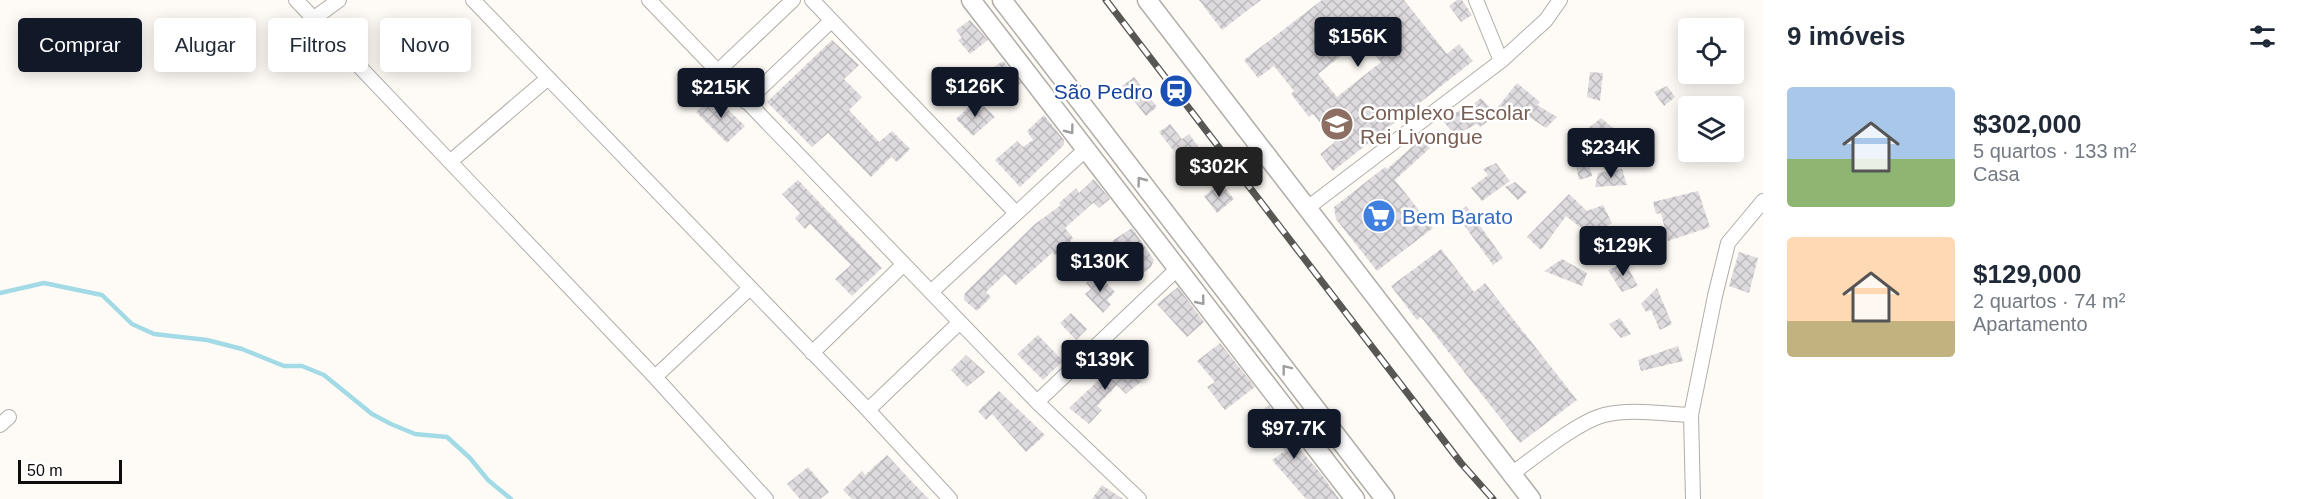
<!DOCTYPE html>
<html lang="pt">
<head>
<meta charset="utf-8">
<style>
	body { margin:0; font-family:Helvetica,sans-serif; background:#f6f6f7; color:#1f2937; height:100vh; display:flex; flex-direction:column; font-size:22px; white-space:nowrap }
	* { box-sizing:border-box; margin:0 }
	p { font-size:20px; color:#747a83 }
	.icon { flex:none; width:33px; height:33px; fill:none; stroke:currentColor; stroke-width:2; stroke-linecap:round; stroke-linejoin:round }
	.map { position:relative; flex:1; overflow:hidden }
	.panel { display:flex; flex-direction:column; background:#fff; width:540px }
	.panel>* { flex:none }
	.top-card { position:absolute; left:18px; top:18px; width:570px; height:54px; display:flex; gap:12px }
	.tools { position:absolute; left:1678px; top:18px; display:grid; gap:12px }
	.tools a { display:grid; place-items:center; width:66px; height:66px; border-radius:6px; background:#fff; box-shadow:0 3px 15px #0003; font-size:30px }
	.scale { position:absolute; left:18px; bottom:15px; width:104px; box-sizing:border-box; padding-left:6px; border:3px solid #0e0d0b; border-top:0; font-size:16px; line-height:21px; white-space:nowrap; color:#0e0d0b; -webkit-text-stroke:4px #fff; paint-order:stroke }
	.price { position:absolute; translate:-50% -51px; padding:0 14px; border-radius:6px; background:#111827; color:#fff; font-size:20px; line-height:39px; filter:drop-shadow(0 2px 3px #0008) }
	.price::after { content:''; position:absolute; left:50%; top:36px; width:18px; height:14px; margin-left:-9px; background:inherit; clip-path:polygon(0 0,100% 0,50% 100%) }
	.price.on { background:#222; color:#fff }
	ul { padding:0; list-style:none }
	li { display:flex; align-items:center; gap:18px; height:150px; padding:0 24px }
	li span { display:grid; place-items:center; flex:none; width:168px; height:120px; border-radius:6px; color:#555 }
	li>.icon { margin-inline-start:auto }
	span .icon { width:72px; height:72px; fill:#fffc; stroke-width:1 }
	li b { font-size:26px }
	h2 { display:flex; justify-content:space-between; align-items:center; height:72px; padding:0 24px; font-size:26px }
	.pill { padding:0 21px; border-radius:6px; background:#fff; box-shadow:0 3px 15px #0003; font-size:21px; line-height:54px }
	.pill.on { background:#111827; color:#fff }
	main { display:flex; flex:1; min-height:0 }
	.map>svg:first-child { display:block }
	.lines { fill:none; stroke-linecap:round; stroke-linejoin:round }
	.stream { stroke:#a2dae6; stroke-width:4.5 }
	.building { fill:url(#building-cross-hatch); fill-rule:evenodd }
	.minor-casing { stroke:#b0ada8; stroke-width:16 }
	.major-casing { stroke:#b0ada8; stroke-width:21 }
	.minor { stroke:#fff; stroke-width:14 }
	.major { stroke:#fff; stroke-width:18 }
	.rail-casing { stroke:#585754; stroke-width:7 }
	.rail { stroke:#fff; stroke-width:4.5; stroke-dasharray:14; stroke-linecap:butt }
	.oneway { stroke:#9f9e9d }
	.labels { text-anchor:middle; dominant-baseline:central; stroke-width:5; stroke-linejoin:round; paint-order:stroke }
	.transit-label { font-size:21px; fill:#164399; stroke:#fff; text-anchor:end }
	.education-label { font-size:21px; fill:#785e54; stroke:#fff; text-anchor:start }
	.shop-label { font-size:21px; fill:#366cbe; stroke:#fff; text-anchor:start }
</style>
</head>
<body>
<main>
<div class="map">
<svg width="1763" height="499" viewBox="0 0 1763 499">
	<defs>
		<pattern id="building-cross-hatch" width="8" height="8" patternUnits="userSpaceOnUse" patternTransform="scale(1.5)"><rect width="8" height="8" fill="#dedade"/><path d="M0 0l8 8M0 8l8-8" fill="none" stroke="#bdbabd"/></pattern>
	</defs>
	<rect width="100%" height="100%" fill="#fefbf6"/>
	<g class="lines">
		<path class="stream" d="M0 293 44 283 102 295 132 324 154 334 207 340 242 349 284 366H302L324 375 372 414 391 424 415 434 447 437 470 458 488 480 511 499"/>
	</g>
	<path class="building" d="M1199 0H1261L1222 30Z
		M1322 0H1404L1447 54 1459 44 1473 61 1333 171 1320 154 1335 142 1313 114 1309 117 1291 94 1294 91 1274 66 1258 78 1244 60ZM1362 39 1381 62 1337 97 1318 74Z
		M1457 0H1462L1472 15 1461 22 1449 6Z
		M970 20 988 40 970 54 958 40 962 38 956 30Z
		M832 40 859 65 844 79 862 97 849 110 879 142 892 131 910 149 897 162 891 157 871 177 828 133 812 147 767 102Z
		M1003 61 1021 83 1001 97 983 74Z
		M1590 72 1603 73 1600 101 1587 97Z
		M1134 77 1157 107 1146 116 1122 86Z
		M1517 83 1540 102 1537 105 1557 117 1546 128 1511 105 1480 127 1477 124 1455 135 1443 121 1460 110 1463 113 1481 98 1494 112Z
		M1667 86 1675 97 1664 106 1654 92Z
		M714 96 745 126 727 143 696 112Z
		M977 99 995 117 973 136 956 119Z
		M1044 115 1064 140V145L1020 187 995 160 1017 141 1023 147 1033 140 1027 131Z
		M1601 118 1613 128 1582 153 1571 142Z
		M1170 124 1182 139 1189 134 1198 146 1191 151 1202 165 1191 173 1159 132Z
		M1421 139 1430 148 1395 180 1433 228 1377 271 1336 219 1334 207 1385 167 1387 169Z
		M1496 163 1510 181 1482 201 1471 188 1488 175 1483 169Z
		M1589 163 1592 176 1579 180 1576 166Z
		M1622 169 1627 185 1595 187 1598 173Z
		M1094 179 1110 199 1099 208 1093 203 1065 228 1073 238 1067 246 1055 255 1053 252 1016 285 1005 274 986 292 991 297 977 311 964 300 965 293 1035 224 1061 205 1059 203 1076 188 1079 193Z
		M798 180 882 268 852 296 835 279 851 265 810 224 805 229 795 218 800 213 782 194Z
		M1515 182 1527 192 1518 200 1505 187Z
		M1221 183 1234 199 1217 213 1204 196Z
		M1698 191 1710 227 1668 241 1661 213 1656 214 1653 202Z
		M1569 194 1587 211 1603 205 1612 223 1591 236 1566 216 1541 250 1527 237Z
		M1466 206 1503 258 1493 265 1456 214Z
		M1132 228 1154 260 1151 267 1139 276 1131 266 1133 264 1112 241Z
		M1441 249 1474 292 1485 283 1577 400 1520 443 1421 317 1417 320 1391 286Z
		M1739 252 1758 258 1749 293 1729 286Z
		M1562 259 1587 273 1582 286 1544 271Z
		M1625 262 1638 286 1622 292 1608 270Z
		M1097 273 1115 292 1107 300 1111 304 1103 313 1085 294 1091 289 1086 283Z
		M1178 287 1204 322 1187 337 1157 304Z
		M1657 288 1672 324 1660 330 1651 310 1646 312 1641 304Z
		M1071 313 1087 329 1076 340 1060 323Z
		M1620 318 1631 334 1621 338 1609 324Z
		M1038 335 1063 361 1043 380 1017 354Z
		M1220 343 1255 387 1225 410 1207 387 1215 382 1197 361Z
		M1678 346 1683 361 1641 371 1638 360Z
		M966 355 985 372 967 387 951 370Z
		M1121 359 1142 381 1126 394 1117 385 1097 406 1102 410 1089 424 1069 408Z
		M999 391 1045 435 1026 452 992 414 986 420 978 411Z
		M1269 405 1286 436 1288 435 1322 475 1339 499H1306L1272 460 1285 451 1269 431 1263 435 1251 418Z
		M887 455 913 483 929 499H852L843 490 862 471 865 475Z
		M808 467 829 492 820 499H800L787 484Z
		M1102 485 1123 499H1092Z"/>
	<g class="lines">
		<g class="minor-casing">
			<path id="minor" d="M296 0 655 377 766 499
				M473 0 868 410 950 499
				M649 0 1037 402 1139 499
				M812 0 1015 212
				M1476 0 1501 61
				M313 19 339 0
				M717 72 793 0
				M746 102 831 21
				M451 161 547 79
				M1306 209 1501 61 1546 20 1560 0
				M931 292 1085 150
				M812 353 904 264
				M655 377 749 289
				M1037 402 1176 270
				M868 410 960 322
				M0 425 9 417
				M1510 475C1534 458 1577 422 1604 415 1631 408 1663 414 1691 415
				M1693 499 1691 415 1715 296 1728 243 1763 201"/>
		</g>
		<g class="major-casing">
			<path id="major" d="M971 0 1355 499
				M1002 0 1385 499
				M1147 0 1531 499"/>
		</g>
		<use href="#minor" class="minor"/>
		<use href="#major" class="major"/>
		<g class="rail-casing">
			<path id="rail" d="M1106 0 1461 463 1493 499"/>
		</g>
		<use href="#rail" class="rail"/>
	</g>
	<defs><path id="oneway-chevron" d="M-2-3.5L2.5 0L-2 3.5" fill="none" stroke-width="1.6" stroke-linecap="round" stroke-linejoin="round" transform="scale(1.5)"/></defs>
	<g class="oneway">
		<use href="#oneway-chevron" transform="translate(1070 130) rotate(53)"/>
		<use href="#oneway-chevron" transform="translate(1141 181) rotate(-127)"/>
		<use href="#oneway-chevron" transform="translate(1201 301) rotate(51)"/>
		<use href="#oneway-chevron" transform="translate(1286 369) rotate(-128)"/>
	</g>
	<defs>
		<g id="station-disc" transform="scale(1.725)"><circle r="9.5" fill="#1a4fb4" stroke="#fff"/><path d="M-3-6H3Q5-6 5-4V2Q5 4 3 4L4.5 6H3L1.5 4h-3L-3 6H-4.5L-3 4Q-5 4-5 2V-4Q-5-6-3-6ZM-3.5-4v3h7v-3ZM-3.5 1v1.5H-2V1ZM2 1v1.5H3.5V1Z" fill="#fff"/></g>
		<g id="school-disc" transform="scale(1.725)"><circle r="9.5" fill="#8d6e63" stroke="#fff"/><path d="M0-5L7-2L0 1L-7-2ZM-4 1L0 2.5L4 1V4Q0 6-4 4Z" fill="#fff"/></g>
		<g id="supermarket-disc" transform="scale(1.725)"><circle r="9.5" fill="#3f7fe0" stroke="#fff"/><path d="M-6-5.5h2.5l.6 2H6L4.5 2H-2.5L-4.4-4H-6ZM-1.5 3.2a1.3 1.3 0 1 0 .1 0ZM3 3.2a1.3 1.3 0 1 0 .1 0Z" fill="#fff"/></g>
	</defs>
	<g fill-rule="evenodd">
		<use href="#station-disc" x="1176" y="91"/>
		<use href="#school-disc" x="1337" y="124"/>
		<use href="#supermarket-disc" x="1379" y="216"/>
	</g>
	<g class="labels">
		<g class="transit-label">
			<text x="1153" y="91">São Pedro</text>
		</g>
		<g class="education-label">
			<text x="1360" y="112">Complexo Escolar<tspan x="1360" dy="24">Rei Livongue</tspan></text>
		</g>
		<g class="shop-label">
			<text x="1402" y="216">Bem Barato</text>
		</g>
	</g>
</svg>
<div class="tools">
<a><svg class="icon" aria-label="locate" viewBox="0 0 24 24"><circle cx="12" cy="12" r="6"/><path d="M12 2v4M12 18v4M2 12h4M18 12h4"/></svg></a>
<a><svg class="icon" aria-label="layers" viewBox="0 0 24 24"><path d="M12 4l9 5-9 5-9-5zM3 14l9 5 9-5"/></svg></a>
</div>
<div class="scale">50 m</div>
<b class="price" style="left:1358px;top:68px">$156K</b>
<b class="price" style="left:975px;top:118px">$126K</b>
<b class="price" style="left:721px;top:119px">$215K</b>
<b class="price" style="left:1611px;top:179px">$234K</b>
<b class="price on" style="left:1219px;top:198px">$302K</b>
<b class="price" style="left:1623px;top:277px">$129K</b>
<b class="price" style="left:1100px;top:293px">$130K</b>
<b class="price" style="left:1105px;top:391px">$139K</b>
<b class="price" style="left:1294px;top:460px">$97.7K</b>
<div class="top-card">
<a class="pill on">Comprar</a>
<a class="pill">Alugar</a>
<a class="pill">Filtros</a>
<a class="pill">Novo</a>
</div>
</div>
<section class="panel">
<h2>9 imóveis<svg class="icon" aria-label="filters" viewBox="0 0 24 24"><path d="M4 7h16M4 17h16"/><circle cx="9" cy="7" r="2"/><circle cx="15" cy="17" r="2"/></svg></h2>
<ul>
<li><span style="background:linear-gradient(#a9c7e8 60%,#8fb573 0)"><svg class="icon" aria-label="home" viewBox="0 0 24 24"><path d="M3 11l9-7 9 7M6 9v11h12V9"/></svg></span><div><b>$302,000</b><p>5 quartos · 133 m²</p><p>Casa</p></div></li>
<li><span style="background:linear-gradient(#ffd9b3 70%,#c2b280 0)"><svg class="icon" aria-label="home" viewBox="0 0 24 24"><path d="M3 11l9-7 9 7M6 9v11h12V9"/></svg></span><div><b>$129,000</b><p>2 quartos · 74 m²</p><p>Apartamento</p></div></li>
</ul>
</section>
</main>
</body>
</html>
